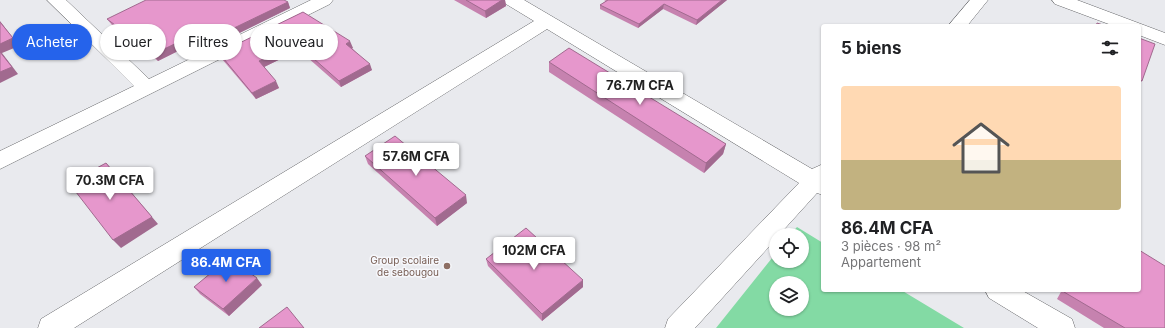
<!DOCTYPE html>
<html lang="fr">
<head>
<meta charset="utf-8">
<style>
	body { margin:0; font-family:Inter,sans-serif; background:#f6f6f6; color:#202124; height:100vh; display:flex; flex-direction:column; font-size:15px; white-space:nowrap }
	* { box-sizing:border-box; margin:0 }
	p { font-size:13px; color:#757577 }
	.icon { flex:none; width:22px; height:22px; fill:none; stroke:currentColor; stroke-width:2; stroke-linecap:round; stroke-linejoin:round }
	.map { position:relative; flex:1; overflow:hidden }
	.details { position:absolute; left:821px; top:24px; width:320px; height:268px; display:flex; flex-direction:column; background:#fff; border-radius:4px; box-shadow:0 1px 3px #0004 }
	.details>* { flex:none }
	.top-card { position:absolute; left:12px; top:24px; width:380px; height:36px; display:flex; gap:8px }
	.fabs { position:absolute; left:769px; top:228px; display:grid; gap:8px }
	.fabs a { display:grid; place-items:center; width:40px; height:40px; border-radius:50%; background:#fff; box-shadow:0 1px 3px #0004; font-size:20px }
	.price { position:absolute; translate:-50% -34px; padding:0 9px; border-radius:4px; background:#fff; color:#222; font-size:13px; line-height:26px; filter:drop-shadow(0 1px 2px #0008) }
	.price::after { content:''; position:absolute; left:50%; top:24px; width:12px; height:9px; margin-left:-6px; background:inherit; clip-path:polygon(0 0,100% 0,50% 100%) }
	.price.current { background:#2563eb; color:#fff }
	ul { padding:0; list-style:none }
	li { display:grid; align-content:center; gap:8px; height:212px; padding:0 20px }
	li+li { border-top:1px solid #e0e0e0 }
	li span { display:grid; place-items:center; height:124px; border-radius:4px; color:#555 }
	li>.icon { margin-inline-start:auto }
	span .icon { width:72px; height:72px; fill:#fffc; stroke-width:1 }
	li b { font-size:17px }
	h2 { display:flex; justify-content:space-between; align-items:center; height:48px; padding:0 20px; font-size:17px }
	.tag { padding:0 14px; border-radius:18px; background:#fff; box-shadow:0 1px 3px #0004; font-size:14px; line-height:36px }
	.tag.current { background:#2563eb; color:#fff }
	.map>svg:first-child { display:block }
	.green { fill:#83daa4; fill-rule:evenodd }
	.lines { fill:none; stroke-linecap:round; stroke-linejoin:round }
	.minor-casing { stroke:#66676a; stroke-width:1 }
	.minor { fill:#fff; fill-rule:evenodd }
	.wall { fill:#c682af }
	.shaded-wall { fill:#a16a8f }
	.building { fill:#e697cc; stroke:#a16a8f }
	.education-dot { fill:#8d6e63; stroke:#f6f7fb; stroke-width:1.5 }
	.labels { text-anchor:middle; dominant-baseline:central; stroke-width:3; stroke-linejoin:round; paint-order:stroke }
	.education-label { font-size:10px; fill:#785e54; stroke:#f6f7fb; text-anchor:end }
</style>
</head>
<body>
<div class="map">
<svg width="1165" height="328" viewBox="0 0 1165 328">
	<rect width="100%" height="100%" fill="#e9eaee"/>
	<path class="green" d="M797 227 823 243V290H901L964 328H716L776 253V261H802V235H790ZM776 283H802V309H776Z"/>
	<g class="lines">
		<g class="minor-casing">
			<path id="minor" d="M47 0H66L149 79 311 0H333L330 4 0 169V151L134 86Z
				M503 0H524L812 169 823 164V195L817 193 779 235H776V239L695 328H665L668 319 799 183 547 29 74 328H38L41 319 534 21 506 4Z
				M970 0H988L967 26H948Z
				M1052 0H1077L1165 33V45L1139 35V26H1114L1055 4Z
				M985 290H1021L1072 319 1075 328H1038L989 298Z"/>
		</g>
		<use href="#minor" class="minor"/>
	</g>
	<path class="wall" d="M454 0H505L506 6 486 18Z
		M604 0H727L696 25 663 9 638 28 600 9V5L606 1Z
		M288 2 290 8 211 47 202 39 158 61 112 25 107 19Z
		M303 12 353 48H352L372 70 341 87 299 50 264 67 279 88 256 99 222 59 219 53Z
		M1139 38 1142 81 1139 84Z
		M549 62 726 144 723 154 704 173 549 72Z
		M365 156 467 203 437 226 368 164Z
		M486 259 583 287 542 321 488 266Z
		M262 285 229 316 200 294 194 287Z
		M1062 290H1139L1165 328H1104L1057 299Z"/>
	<path class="shaded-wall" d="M502 0H505L506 6 486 18 485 11Z
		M722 0H727L696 25 697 20Z
		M288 2 290 8 211 47 207 41Z
		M664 4 663 9 638 28 639 24Z
		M0 21 19 46 2 53 18 74 0 83Z
		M199 32 202 39 158 61 154 54Z
		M350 41 353 48 348 50 346 44Z
		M296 43 299 50 262 68 259 61Z
		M370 64 372 70 341 87 339 81Z
		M276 81 279 88 256 99 252 93Z
		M726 144 723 154 704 173 706 163Z
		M106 163 158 224 121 248 113 240Z
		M466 195 467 203 437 226 435 218Z
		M257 278 262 285 229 316 223 309Z
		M583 280V287L542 321V314Z"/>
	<path class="building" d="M146 0H284L288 2 207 41 199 32 154 54 107 19Z
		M466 0H502L485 11Z
		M608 0H722L697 20 664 4 639 24 600 5Z
		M303 12 350 41 346 44 370 64 339 81 296 43 259 61 276 81 252 93 219 53Z
		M0 22 13 38 0 44Z
		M1097 23 1106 26H1096Z
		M1139 38 1155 44 1142 81 1139 79Z
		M569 48 726 144 706 163 549 62Z
		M0 52 12 67 0 72Z
		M395 136 466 195 435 218 365 156Z
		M106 163 152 217 113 240 69 183Z
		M526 228 583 280 542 314 486 259Z
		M1139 250 1165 266V328H1125L1064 292 1066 290H1139Z
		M229 258 257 278 223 309 194 287Z
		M287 307 304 328H259Z"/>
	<circle class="education-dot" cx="447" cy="266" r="4"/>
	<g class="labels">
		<g class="education-label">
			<text x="439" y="260">Group scolaire<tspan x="439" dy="12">de sebougou</tspan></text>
		</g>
	</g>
</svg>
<div class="fabs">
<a><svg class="icon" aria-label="locate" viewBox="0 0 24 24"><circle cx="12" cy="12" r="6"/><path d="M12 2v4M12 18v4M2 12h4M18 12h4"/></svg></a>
<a><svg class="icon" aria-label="layers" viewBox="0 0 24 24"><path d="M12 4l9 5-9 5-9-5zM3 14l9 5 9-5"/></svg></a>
</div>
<b class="price" style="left:640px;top:106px">76.7M CFA</b>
<b class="price" style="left:416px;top:177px">57.6M CFA</b>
<b class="price" style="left:110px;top:201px">70.3M CFA</b>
<b class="price" style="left:534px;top:271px">102M CFA</b>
<b class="price current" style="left:226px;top:283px">86.4M CFA</b>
<div class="top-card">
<a class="tag current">Acheter</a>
<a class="tag">Louer</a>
<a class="tag">Filtres</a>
<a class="tag">Nouveau</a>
</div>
<section class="details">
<h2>5 biens<svg class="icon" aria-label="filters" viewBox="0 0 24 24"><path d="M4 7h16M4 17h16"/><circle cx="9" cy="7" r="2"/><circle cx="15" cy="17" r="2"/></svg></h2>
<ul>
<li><span style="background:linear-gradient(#ffd9b3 60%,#c2b280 0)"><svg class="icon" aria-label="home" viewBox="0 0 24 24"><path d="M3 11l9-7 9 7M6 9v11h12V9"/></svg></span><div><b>86.4M CFA</b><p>3 pièces · 98 m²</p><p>Appartement</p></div></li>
</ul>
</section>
</div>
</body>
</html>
